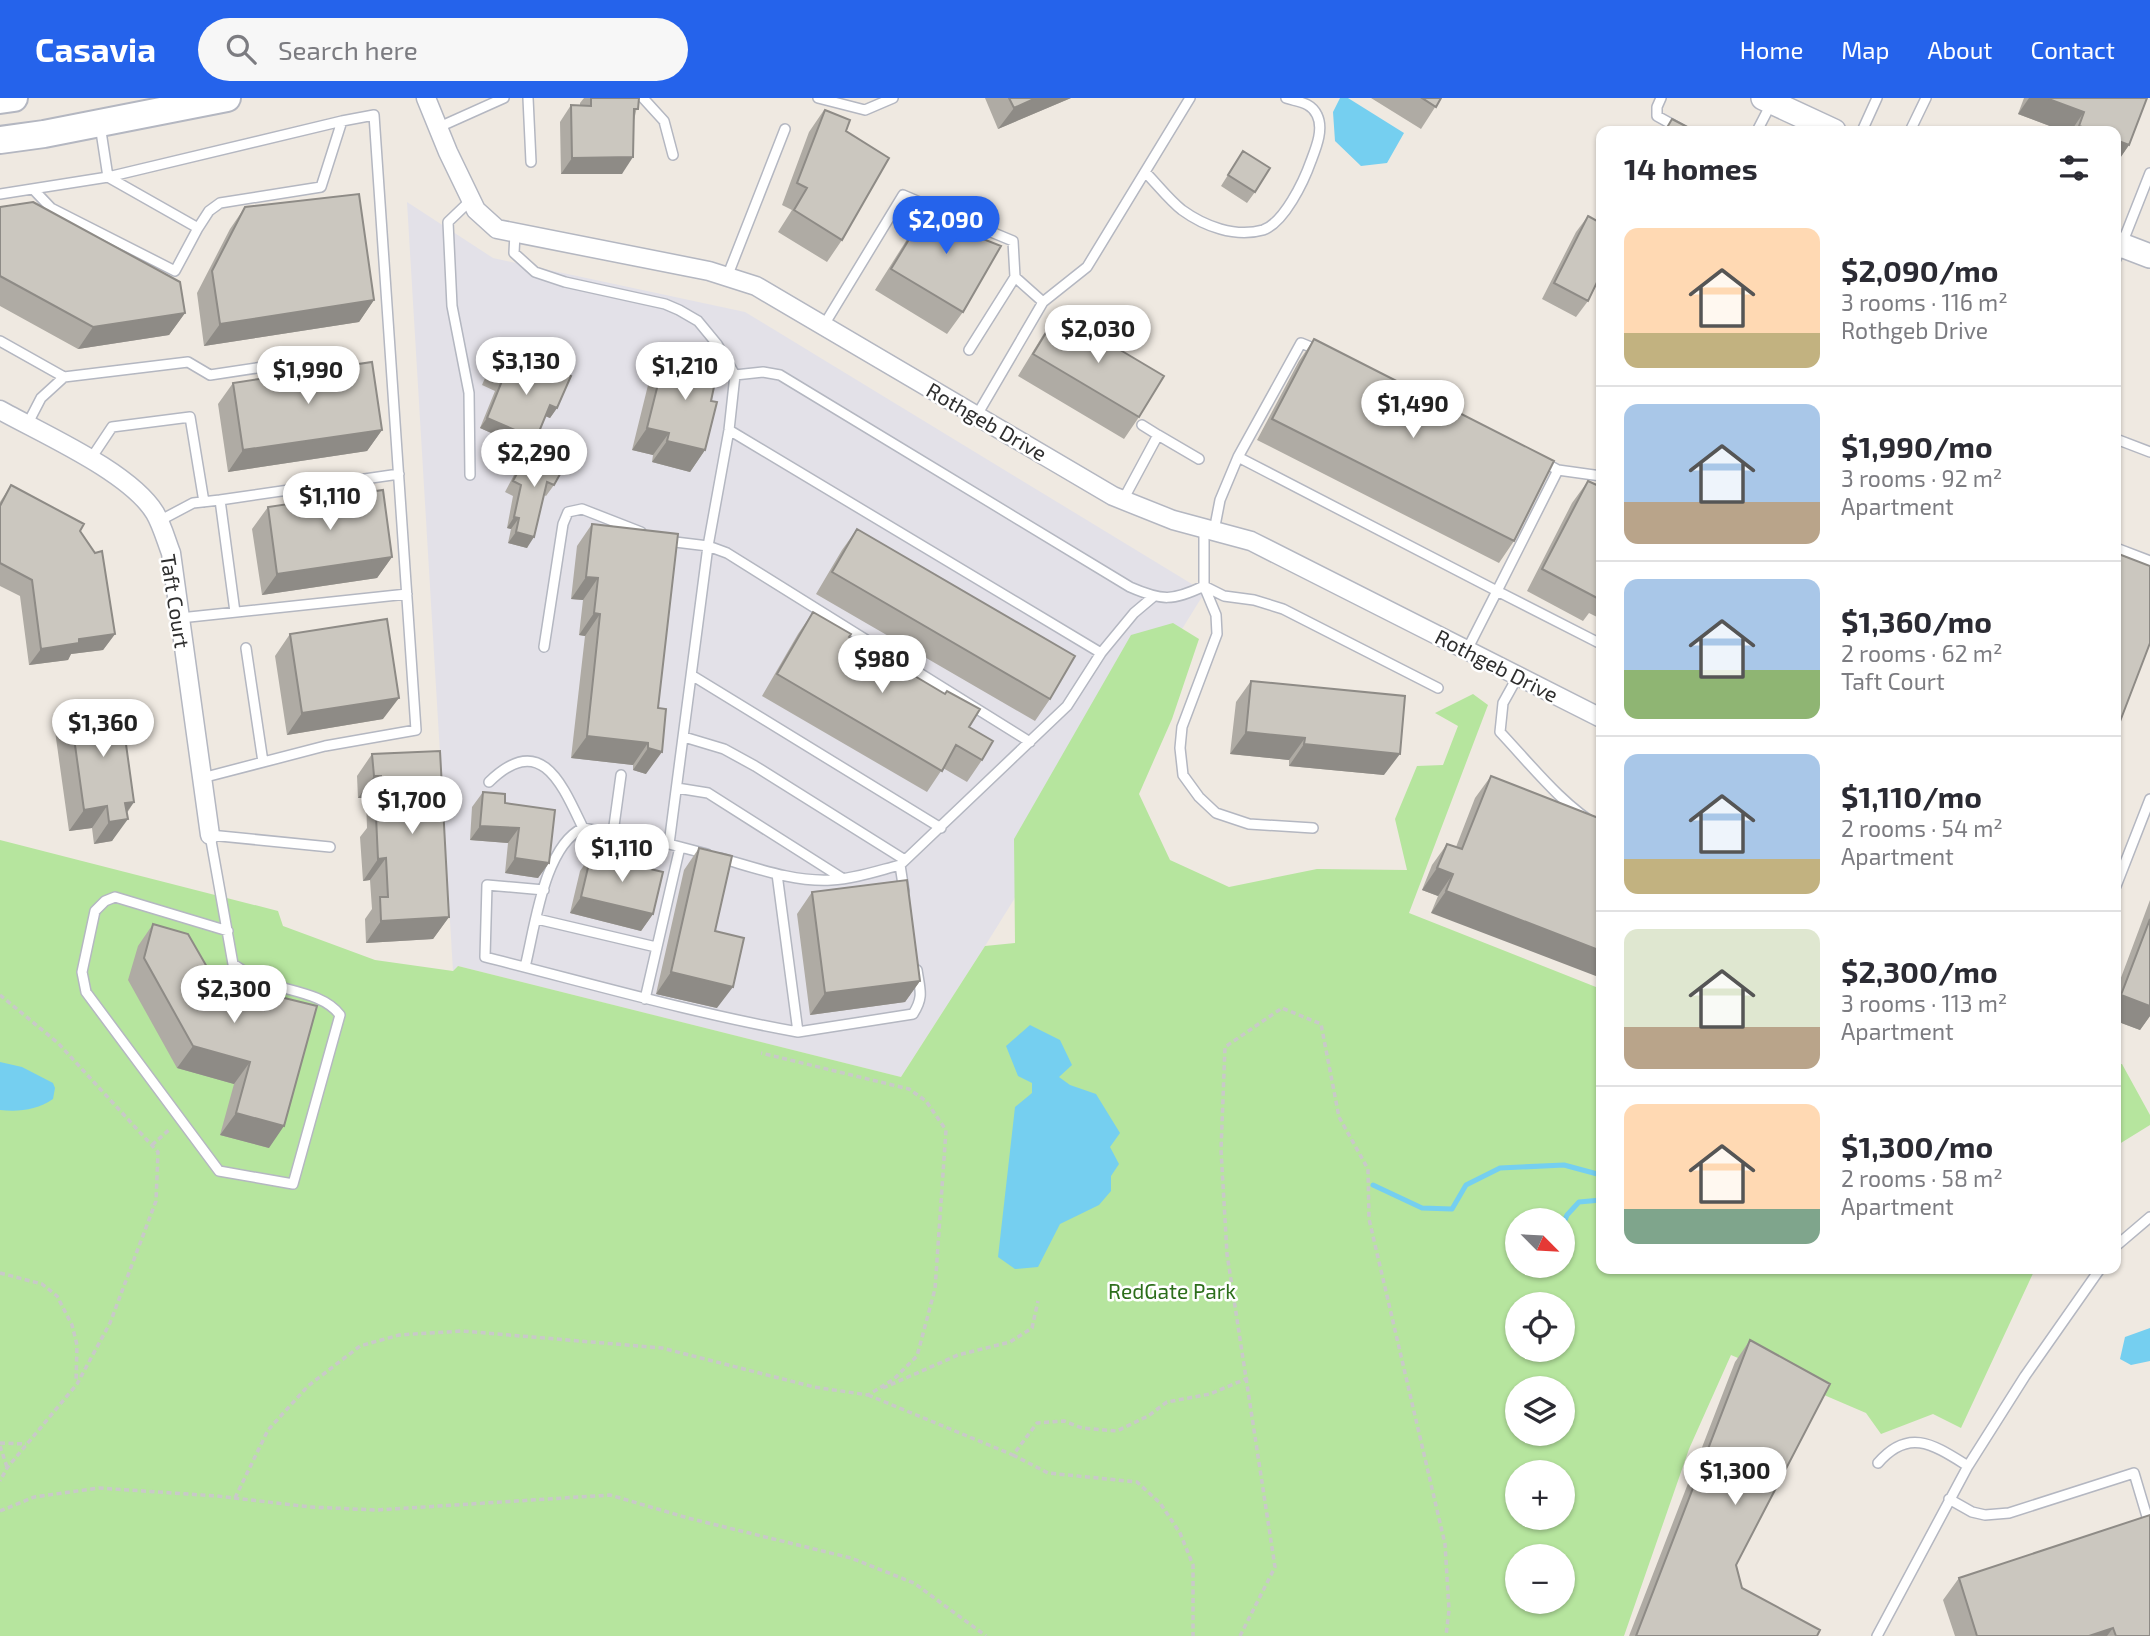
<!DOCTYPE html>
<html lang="en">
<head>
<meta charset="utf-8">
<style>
	body { margin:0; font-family:"Exo 2",sans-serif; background:#f7f7f7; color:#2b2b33; height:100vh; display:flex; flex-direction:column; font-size:26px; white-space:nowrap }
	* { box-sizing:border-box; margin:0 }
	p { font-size:23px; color:#7c7c81 }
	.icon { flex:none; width:38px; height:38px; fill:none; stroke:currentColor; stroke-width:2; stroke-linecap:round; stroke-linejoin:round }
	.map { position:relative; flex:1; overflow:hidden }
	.sheet { position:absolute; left:1596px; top:28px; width:525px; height:1148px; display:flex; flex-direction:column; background:#fff; border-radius:14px; box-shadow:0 2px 5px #0004 }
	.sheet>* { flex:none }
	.needle { width:46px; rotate:114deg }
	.tools { position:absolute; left:1505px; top:1110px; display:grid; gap:14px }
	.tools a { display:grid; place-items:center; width:70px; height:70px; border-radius:50%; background:#fff; box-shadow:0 2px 5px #0004; font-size:35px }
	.price { position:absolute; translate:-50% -60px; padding:0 16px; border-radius:24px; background:#fff; color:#222; font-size:23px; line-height:46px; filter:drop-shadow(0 2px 4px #0008) }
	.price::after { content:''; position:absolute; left:50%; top:42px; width:21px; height:16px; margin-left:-10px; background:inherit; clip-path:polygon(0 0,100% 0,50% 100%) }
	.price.active { background:#2563eb; color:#fff }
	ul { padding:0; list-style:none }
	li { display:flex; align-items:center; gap:21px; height:175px; padding:0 28px }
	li+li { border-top:2px solid #e1e1e2 }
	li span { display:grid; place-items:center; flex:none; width:196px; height:140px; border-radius:14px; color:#555 }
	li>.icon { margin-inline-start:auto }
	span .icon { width:84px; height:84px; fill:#fffc; stroke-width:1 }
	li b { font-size:30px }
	h2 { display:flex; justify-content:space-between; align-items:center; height:84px; padding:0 28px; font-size:30px }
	header { display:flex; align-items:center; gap:42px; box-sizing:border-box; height:98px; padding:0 35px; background:#2563eb; color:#fff }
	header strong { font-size:33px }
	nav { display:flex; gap:38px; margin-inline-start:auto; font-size:24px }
	.search { width:490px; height:63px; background:#f7f7f7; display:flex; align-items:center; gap:18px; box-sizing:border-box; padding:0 24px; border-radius:38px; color:#7c7c81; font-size:26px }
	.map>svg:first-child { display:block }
	.industrial { fill:#e3e1e8 }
	.green { fill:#b6e59e; fill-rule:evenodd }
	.water { fill:#75cff0 }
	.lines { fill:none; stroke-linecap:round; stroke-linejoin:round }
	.stream { stroke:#75cff0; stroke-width:5 }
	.service-casing { stroke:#b4b7c1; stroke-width:12 }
	.minor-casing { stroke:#b4b7c1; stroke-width:21 }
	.tertiary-casing { stroke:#b4b7c1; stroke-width:26 }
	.secondary-casing { stroke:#b4b7c1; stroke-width:30 }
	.path { stroke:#c9c9c9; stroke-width:3.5; stroke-dasharray:5 3.5; stroke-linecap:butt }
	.service { stroke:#fff; stroke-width:9 }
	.minor { stroke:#fff; stroke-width:18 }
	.tertiary { stroke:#fff; stroke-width:23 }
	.secondary { stroke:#fff; stroke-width:26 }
	.wall { fill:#afaba4 }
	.shaded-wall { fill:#8e8b86 }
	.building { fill:#cbc7bf; stroke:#8e8b86; stroke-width:2 }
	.labels { text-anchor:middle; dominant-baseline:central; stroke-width:5; stroke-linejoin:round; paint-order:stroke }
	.street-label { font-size:21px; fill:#2e2e2e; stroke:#fff }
	.park-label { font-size:21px; fill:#2c6e1b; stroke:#fff }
</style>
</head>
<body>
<header>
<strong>Casavia</strong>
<div class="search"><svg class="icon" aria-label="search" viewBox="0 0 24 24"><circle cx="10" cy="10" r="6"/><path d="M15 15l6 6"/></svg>Search here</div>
<nav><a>Home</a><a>Map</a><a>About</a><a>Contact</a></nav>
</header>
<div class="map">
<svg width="2150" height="1538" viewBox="0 0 2150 1538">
	<rect width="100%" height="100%" fill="#efe9e1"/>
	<path class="industrial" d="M407 104 493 160 745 214 1205 494 985 848 901 979 458 868 453 873Z"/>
	<path class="green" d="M1173 525 1199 541 1172 621 1139 696 1170 762 1229 789 1317 771 1407 772 1395 721 1417 668 1443 667 1458 628 1435 615 1473 596 1488 607 1409 815 1601 891V1171H2035L1961 1330 1933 1316 1881 1336 1866 1315 1731 1257 1689 1351 1624 1538H0V742L278 813 283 828 375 862 453 873 458 868 901 979 985 848 1015 845 1014 741 1131 537ZM1517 1122H1563V1167H1517ZM1517 1206H1563V1251H1517ZM1517 1290H1563V1335H1517ZM1517 1374H1563V1419H1517ZM1517 1458H1563V1503H1517Z
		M2116 966H2122L2150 1017V1027L2116 1048Z"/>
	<path class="water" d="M1340 0H1348L1404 35 1387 65 1361 68 1335 43 1333 14Z
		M1030 927 1060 942 1072 967 1059 979 1070 987 1096 996 1120 1035 1110 1049 1119 1066 1111 1078V1093L1099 1107 1060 1126 1038 1169 1015 1171 998 1159 1015 1009 1032 995V985L1018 978 1006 948Z
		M0 964 22 969 53 985 55 990 53 1001C37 1012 19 1014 0 1012Z
		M2150 1230V1263L2131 1267 2120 1261 2125 1239Z"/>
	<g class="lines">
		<path class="stream" d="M1373 1087 1422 1110 1452 1111 1466 1087 1500 1070 1564 1067 1601 1077
			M1563 1127 1567 1117 1579 1104 1601 1102"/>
		<g class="service-casing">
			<path id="service" d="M528 0 531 64
				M643 0 664 23 673 57
				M818 0 865 12 893 0
				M1661 0 1657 9V18L1684 33
				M437 30 504 0
				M1757 33 1772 4
				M1862 33 1877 0
				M1910 33 1926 0
				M1145 74C1157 86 1169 102 1182 112 1204 128 1235 140 1263 132 1284 125 1304 83 1311 63 1316 50 1324 31 1317 17 1311 4 1298 4 1286 0
				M33 91 51 110 175 173 198 130
				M0 96 108 79 100 27
				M955 119 1013 143 1015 179
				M515 135 514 155 535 174 565 184 665 206 679 212 698 223 717 246 735 277 729 332 708 448 669 746 707 756
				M2116 161 2150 75
				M727 179 785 31
				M824 227 903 97 938 112
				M0 243 64 279 188 264 210 277 336 258
				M969 252 1015 179 1043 204
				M735 277 763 274 780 277 1130 489C1162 503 1173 503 1204 488V431
				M977 317 1043 204 1087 169 1190 0
				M27 327 41 300 64 279
				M1142 327 1158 337
				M729 332 1101 555
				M2116 341 2150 354
				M1238 359 1301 245 1318 252
				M90 362 112 329 190 319 204 404
				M1558 372 1601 378
				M470 377 469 295 452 208 448 124 471 102
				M1123 402 1158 337 1199 361
				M159 423 193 405 220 402
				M1214 433 1220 402 1238 359 1497 493 1558 372 1543 364
				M667 443 708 448 727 455 1030 644
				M2116 450 2150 463
				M235 514 220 402 399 376
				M180 520 407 496
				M544 549 563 426 568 414 582 411 641 434
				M246 550 263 664
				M1467 552 1497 493 1601 546
				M693 578 941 730
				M1518 578 1503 605 1500 634C1531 667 1562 707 1601 730
				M684 639 724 651 755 668 905 762
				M202 680 325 648 416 632 374 17 342 23 108 79 198 130 209 113 220 105 321 89 342 23
				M489 684C541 633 562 686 583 730
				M677 690 708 695 842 780
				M1313 730 1249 726 1216 715 1199 699 1183 677 1180 650 1182 629 1217 536 1216 517 1204 488 1224 498 1254 502 1283 511 1438 590
				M613 735 621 677
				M720 760C756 770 794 784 831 782 854 781 877 773 900 767L1067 608 1101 555 1134 515 1153 499
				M900 767 904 793
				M777 776 798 934 913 916C924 899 920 892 917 872
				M2116 788 2150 701
				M544 792 487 787 485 859C589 885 692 915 798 934
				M537 821 656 849
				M228 833 115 799 105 803 95 813 82 874 86 894 219 1073 293 1086 340 917C324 895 286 893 261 883 251 878 243 873 233 866L210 737 330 749
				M525 869C535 829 544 748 583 730L669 746
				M645 901 680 749
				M2116 1148 2150 1119
				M1878 1365C1909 1329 1934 1347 1968 1368
				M1949 1401 1972 1414 1985 1417 2009 1415 2134 1375 2148 1422
				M1877 1538 1968 1368 2025 1278 2100 1171"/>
		</g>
		<g class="minor-casing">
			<path id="minor" d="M426 0 448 54 476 112 497 131 709 173 756 188 1113 398 1173 422 1251 443 1601 620
				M0 312C43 336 130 374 155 415 162 427 166 442 171 455L210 737"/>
		</g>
		<g class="tertiary-casing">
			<path id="tertiary" d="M1763 0 1834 33
				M2116 145 2150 158"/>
		</g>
		<g class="secondary-casing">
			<path id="secondary" d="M0 2 14 0
				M0 42 44 36 227 0"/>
		</g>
		<path class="path" d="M0 897 58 945 158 1054 156 1103 110 1225 77 1286 7 1370 0 1383
			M152 1047 171 1030
			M0 1175 42 1186 57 1198 72 1227 77 1247 76 1284
			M883 1290 958 1257 1010 1244 1032 1230 1038 1203
			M868 1297 1013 1357 1037 1325 1064 1323 1082 1330 1117 1333 1148 1318 1167 1304 1210 1296 1248 1280
			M0 1345 26 1346
			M0 1348 7 1369
			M1013 1357 1048 1375 1137 1384 1160 1405 1180 1435 1193 1467V1538
			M235 1400 268 1332 308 1288 360 1248 399 1237 462 1233 662 1250 814 1289 868 1297 894 1281 917 1258 935 1191 946 1032 926 1003 909 991 761 955
			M0 1413 34 1399 99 1390 217 1398 310 1409 377 1412 610 1397 688 1420 851 1460 914 1485 986 1538
			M1240 1538 1275 1469 1227 1156 1221 1052 1225 949 1282 910 1321 926 1339 1019 1368 1071 1369 1121 1445 1446 1449 1512 1446 1538"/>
		<use href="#service" class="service"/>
		<use href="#minor" class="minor"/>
		<use href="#tertiary" class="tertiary"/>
		<use href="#secondary" class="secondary"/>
	</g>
	<path class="wall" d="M584 0H639L622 76H561L560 24 571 7H580V5Z
		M985 0H1071L998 31Z
		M1371 0H1441L1421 31Z
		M2024 0H2147L2129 47 2116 66V33H2063L2018 16Z
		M824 12 846 33 842 142 827 164 778 134 792 112 782 107 809 34Z
		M1243 53 1255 94 1247 105 1221 88Z
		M933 102 960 132 963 214 947 236 875 192 918 124Z
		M0 109 185 215 169 237 78 251 0 208Z
		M245 109 374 202 359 224 204 248 197 195 230 131Z
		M1588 118V203L1576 219 1542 201 1576 134Z
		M1058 215 1139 319 1124 341 1018 278 1043 237Z
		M1314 241 1514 443 1499 465 1257 342 1299 263Z
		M665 258 711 303 705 352 690 374 652 364 653 357 632 352 650 279Z
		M497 261 542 279 549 269 557 310 550 320 545 318 536 341 528 351 480 330 495 293 482 287 489 271Z
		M233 285 382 332 367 353 228 374 218 306Z
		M530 351 554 387 546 398 544 397 527 450 508 445 511 431 507 430 513 398 505 394 522 362Z
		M1588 383 1601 389V521L1589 515 1583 523 1527 493 1572 405Z
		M11 387 80 433 115 536 103 552 71 556 68 562 29 567 20 498 0 488V404Z
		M268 409 392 459 377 480 262 497 252 431Z
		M592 426 678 436 646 676 633 672V667L571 660 585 538 579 537 583 502 571 501 577 448Z
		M857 431 1050 601 1035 623 816 496 842 452Z
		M813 514 849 539 969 629 982 662 967 684 943 670 927 694 762 598 798 536Z
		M290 536 383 621 287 637 275 558Z
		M1251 583 1384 677 1289 668V662L1230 656 1236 604Z
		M70 611 134 704 127 715 112 743 94 746 92 730 69 733 55 633Z
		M372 656 449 819 433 841 366 845 365 821 372 811 370 782 363 783 360 739 367 730 366 700H358L357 678Z
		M1491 678 1601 721 1431 815 1438 798 1422 792 1432 767 1447 746 1456 749 1475 700Z
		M483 694 505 705 549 765 538 780 505 775 508 745 470 742 472 709Z
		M699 750 715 833 717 910 656 896 684 772Z
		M591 757 653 816 641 833 570 815 580 773Z
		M812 794 920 883 905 904 810 917 797 816Z
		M2150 802V918L2140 932 2116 923V893Z
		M153 826 226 902 258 910 268 896 269 1050 220 1037 234 986 177 970 128 882 138 848Z
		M1750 1242 1736 1467 1742 1490 1817 1538H1629L1735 1264Z
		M1959 1480 2150 1538H1955L1943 1502Z"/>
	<path class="shaded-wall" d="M1036 0H1071L998 31 1014 10Z
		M2029 0H2046L2084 14 2071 33H2063L2018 16Z
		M2079 28 2094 33H2075Z
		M2116 42 2129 47 2116 66Z
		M633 59 622 76H561L572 60Z
		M374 202 359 224 204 248 220 226Z
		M185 215 169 237 78 251 93 229Z
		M550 307 557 310 550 320 543 317Z
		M487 320 536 341 528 351 480 330Z
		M647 330 669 335 653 357 632 352Z
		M382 332 367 353 228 374 243 352Z
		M667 343 705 352 690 374 652 364Z
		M514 419 519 420 511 431 507 430Z
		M516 434 534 439 527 450 508 445Z
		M392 459 377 480 262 497 277 476Z
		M586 479 598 480 583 502 571 501Z
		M594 515 600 516 585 538 579 537Z
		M115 536 103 552 71 556 68 562 29 567 41 551 79 541Z
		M399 600 383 621 287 637 302 615Z
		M1246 634 1305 640 1289 662 1230 656Z
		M587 638 648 645 633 667 571 660Z
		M1304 646 1400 656 1384 677 1289 668Z
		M648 650 662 654 646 676 633 672Z
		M374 678H381L366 700H358Z
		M134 704 121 722 128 721 112 743 94 746 109 724 125 705Z
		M107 708 92 730 69 733 84 712Z
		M480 728 519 730 508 745 470 742Z
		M386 760 370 782 363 783 378 761Z
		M515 760 549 765 538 780 505 775Z
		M1437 770 1453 776 1438 798 1422 792Z
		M1446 793 1601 853V880L1431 815Z
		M581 799 653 816 641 833 570 815Z
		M449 819 433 841 366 845 381 823Z
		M671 874 733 889 717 910 656 896Z
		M920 883 905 904 810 917 825 895Z
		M2121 897 2150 908V918L2140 932 2116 923V905Z
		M193 948 250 964 234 986 177 970Z
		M236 1015 284 1028 269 1050 220 1037Z
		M2113 1530 2107 1538H2089Z"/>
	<path class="building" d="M591 0H639L638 11H634L633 59 572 60 571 7 591 8Z
		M1009 0H1036L1014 10Z
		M1422 0H1441L1436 9Z
		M2046 0H2147L2129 47 2116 42V33H2094L2079 28 2084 14Z
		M825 12 850 22 846 33 889 60 842 142 794 112 807 90 797 85Z
		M1672 21 1695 33H1665Z
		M1243 53 1270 70 1255 94 1228 77Z
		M359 96 374 202 220 226 212 173 245 109Z
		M933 102 968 115 960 132 1001 148 963 214 891 171Z
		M33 104 180 184 185 215 93 229 0 178V109Z
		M1588 118 1601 125V176L1588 203 1554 185Z
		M1058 215 1164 278 1139 319 1033 256Z
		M1314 241 1554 363 1514 443 1272 321Z
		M665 258 718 270 711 303 717 304 705 352 667 343 669 335 647 330Z
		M497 261 544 280 549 269 571 278 557 310 550 307 536 341 487 320 502 283 490 277Z
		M372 264 382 332 243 352 233 285Z
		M530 351 564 369 554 387 547 384 534 439 516 434 519 420 514 419 521 387 513 383Z
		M1588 383 1601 389V495L1599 501 1542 471Z
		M11 387 84 426 80 433 95 455 102 453 115 536 79 541V545L41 551 32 482 0 465V408Z
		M383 392 392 459 277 476 268 409Z
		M592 426 678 436 658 610 666 611 662 654 648 650V645L587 638 600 516 594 515 598 480 586 479Z
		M857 431 1075 558 1050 601 832 474Z
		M2116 455 2150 468V545L2116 634Z
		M813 514 851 536 849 539 945 596 947 593 980 611 969 629 993 643 982 662 956 647 942 673 777 576Z
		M387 521 399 600 302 615 290 536Z
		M1251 583 1405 598 1400 656 1304 646 1305 640 1246 634Z
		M120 603 134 704 125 705 128 721 109 724 107 708 84 712 70 611Z
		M440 653 449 819 381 823 380 799H388L386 760 378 761 376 718 383 717 381 678H374L372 656Z
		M1491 678 1601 721V853L1446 793 1453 776 1437 770 1447 746 1462 751Z
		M483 694 505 696V705L555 712 549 765 515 760 519 730 480 728Z
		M699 750 732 758 715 833 744 840 733 889 671 874Z
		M591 757 663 774 653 816 581 799Z
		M907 782 920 883 825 895 812 794Z
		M2150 821V908L2121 897Z
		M153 826 188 836 226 902 264 912 268 896 317 908 284 1028 236 1015 250 964 193 948 144 860Z
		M1750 1242 1830 1286 1736 1467 1742 1490 1820 1532 1817 1538H1636Z
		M2150 1417V1538H2116L2113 1530 2089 1538H1977L1959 1480Z"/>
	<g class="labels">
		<g class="street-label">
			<text transform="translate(987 323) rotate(30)">Rothgeb Drive</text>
			<text transform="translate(176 503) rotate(81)">Taft Court</text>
			<text transform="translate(1497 567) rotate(27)">Rothgeb Drive</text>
		</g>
		<g class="park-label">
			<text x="1172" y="1192">RedGate Park</text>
		</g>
	</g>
</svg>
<div class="tools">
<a><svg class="needle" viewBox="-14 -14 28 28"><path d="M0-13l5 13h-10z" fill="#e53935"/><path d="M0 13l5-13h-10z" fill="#7c7c81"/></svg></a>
<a><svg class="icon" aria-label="locate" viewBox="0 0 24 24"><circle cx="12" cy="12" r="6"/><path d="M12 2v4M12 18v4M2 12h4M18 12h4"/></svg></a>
<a><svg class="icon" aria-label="layers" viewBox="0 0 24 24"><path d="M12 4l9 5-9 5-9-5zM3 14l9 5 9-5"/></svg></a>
<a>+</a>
<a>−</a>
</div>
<b class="price active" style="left:946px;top:158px">$2,090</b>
<b class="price" style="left:1098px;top:267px">$2,030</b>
<b class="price" style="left:526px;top:299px">$3,130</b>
<b class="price" style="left:685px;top:304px">$1,210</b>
<b class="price" style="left:308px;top:308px">$1,990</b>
<b class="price" style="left:1413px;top:342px">$1,490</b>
<b class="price" style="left:534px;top:391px">$2,290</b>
<b class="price" style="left:330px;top:434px">$1,110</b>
<b class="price" style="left:882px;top:597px">$980</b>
<b class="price" style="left:103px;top:661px">$1,360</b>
<b class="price" style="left:412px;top:738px">$1,700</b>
<b class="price" style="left:622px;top:786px">$1,110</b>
<b class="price" style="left:234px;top:927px">$2,300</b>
<b class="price" style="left:1735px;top:1409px">$1,300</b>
<section class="sheet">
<h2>14 homes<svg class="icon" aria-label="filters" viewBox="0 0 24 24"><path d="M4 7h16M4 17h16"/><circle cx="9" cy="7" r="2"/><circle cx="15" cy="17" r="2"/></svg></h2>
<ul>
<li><span style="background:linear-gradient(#ffd9b3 75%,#c2b280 0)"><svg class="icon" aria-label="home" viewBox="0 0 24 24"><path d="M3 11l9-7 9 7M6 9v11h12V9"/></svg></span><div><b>$2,090/mo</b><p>3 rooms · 116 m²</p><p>Rothgeb Drive</p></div></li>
<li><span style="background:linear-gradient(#a9c7e8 70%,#b9a48a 0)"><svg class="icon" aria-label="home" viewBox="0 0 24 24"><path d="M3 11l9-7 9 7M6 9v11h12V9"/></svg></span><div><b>$1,990/mo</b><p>3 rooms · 92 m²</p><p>Apartment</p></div></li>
<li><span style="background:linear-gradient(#a9c7e8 65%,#8fb573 0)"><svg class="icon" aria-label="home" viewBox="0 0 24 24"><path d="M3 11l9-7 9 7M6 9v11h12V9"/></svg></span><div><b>$1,360/mo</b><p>2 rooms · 62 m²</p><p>Taft Court</p></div></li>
<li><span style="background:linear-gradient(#a9c7e8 75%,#c2b280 0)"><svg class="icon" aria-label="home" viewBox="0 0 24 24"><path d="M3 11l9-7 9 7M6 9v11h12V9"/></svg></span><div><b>$1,110/mo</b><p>2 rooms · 54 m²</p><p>Apartment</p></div></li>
<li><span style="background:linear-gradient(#dfe7d0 70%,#b9a48a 0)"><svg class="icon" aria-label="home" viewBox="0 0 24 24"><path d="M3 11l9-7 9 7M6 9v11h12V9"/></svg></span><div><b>$2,300/mo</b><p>3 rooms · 113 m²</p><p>Apartment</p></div></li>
<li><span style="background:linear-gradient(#ffd9b3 75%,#7fa58c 0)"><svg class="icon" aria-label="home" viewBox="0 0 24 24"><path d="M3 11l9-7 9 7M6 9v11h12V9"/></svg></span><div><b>$1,300/mo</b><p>2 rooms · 58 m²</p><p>Apartment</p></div></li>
</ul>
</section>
</div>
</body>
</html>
